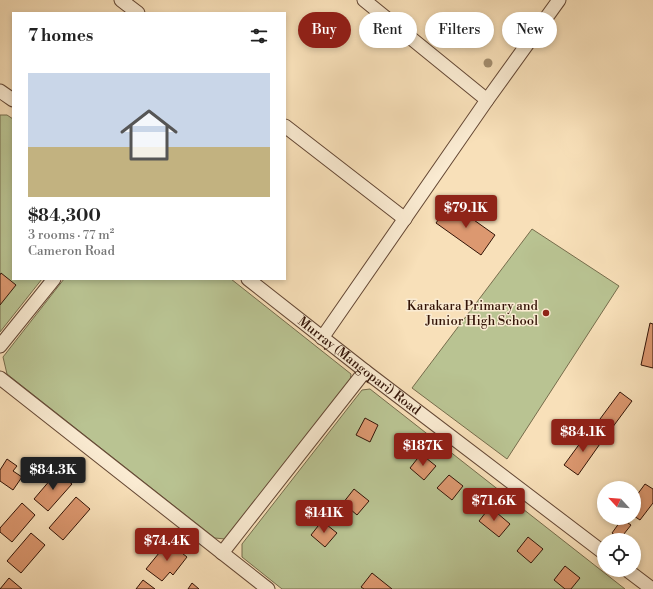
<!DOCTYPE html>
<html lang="en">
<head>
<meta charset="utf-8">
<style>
	body { margin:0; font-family:"Libre Bodoni",serif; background:#f6f6f6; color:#222; height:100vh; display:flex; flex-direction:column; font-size:15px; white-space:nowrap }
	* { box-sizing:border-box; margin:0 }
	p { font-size:13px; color:#767676 }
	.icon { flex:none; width:22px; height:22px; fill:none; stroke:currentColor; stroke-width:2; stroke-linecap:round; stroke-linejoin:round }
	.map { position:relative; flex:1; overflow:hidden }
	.details { position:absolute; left:12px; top:12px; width:274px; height:268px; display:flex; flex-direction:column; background:#fff; border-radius:0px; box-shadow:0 2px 6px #0003 }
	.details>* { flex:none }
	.top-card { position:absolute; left:298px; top:12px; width:295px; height:36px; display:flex; gap:8px }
	.needle { width:26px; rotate:296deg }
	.fabs { position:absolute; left:597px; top:481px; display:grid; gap:8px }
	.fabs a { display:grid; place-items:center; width:44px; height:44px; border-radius:50%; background:#fff; box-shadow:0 2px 6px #0003; font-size:20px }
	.price { position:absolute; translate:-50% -34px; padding:0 9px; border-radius:4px; background:#8f2418; color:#fff; font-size:13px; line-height:26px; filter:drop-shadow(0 1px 2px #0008) }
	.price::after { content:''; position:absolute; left:50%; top:24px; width:12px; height:9px; margin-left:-6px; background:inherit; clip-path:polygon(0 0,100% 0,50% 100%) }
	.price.selected { background:#222; color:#fff }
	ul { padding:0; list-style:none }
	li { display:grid; align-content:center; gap:8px; height:212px; padding:0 16px }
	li+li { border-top:1px solid #e0e0e0 }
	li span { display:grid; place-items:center; height:124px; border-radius:0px; color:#555 }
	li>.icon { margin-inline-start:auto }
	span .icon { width:72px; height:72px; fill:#fffc; stroke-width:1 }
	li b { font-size:17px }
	h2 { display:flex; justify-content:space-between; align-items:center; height:48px; padding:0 16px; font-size:17px }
	.pill { padding:0 14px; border-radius:18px; background:#fff; box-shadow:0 2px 6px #0003; font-size:14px; line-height:36px }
	.pill.selected { background:#8f2418; color:#fff }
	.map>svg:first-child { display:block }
	.green { fill:#b9c392; stroke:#766c4c }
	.building { fill:#dc9870; stroke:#331407 }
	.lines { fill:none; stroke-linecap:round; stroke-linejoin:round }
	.street-casing { stroke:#644734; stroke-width:15 }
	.street { stroke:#faebd2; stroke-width:13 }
	.tree { fill:#a28d6e }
	.poi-dot { fill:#8f2418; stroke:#faebd2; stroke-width:1.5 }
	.labels { text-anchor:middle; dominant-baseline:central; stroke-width:3; stroke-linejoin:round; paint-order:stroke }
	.poi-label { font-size:13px; fill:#331407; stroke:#faebd2; text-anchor:end }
	.street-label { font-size:13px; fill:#331407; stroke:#faebd2 }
</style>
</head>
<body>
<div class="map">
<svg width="653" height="589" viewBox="0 0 653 589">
	<rect width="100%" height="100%" fill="#f8e0b9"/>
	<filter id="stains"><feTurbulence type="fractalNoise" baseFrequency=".005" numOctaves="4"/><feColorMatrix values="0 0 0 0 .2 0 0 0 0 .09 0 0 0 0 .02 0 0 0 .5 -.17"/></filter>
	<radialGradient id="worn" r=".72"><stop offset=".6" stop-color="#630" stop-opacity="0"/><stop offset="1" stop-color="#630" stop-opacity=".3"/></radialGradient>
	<path class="green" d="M0 115H7L13 119V279H42L0 332Z
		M532 229 619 286 507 459 412 388Z
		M64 279H231L351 374 350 382 225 539 215 538 7 374 3 357Z
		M370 389 625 589H282L242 557V544L362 390Z"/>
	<path class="building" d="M450 203 495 235 481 255 436 223Z
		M1 273 16 285 0 305V275Z
		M650 323 653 324V368L641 365Z
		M620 392 632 401 612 428 600 419Z
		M365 418 378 425 370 442 356 435Z
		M589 431 602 441 578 475 564 465Z
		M421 454 436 466 424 480 410 468Z
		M7 459 17 466 13 471 22 477 13 490 0 481V470Z
		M57 472 72 484 48 511 34 499Z
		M449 475 463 486 452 500 437 488Z
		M645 484 653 489V503L640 520 634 516V499Z
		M354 489 369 501 357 515 343 503Z
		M76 497 90 509 63 540 49 528Z
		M22 503 35 515 12 542 0 532V528Z
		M490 507 510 524 499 537 479 521Z
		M622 519 631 525 620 539 612 533Z
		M322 521 337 533 325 547 311 535Z
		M31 533 45 545 21 573 7 561Z
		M528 537 543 549 531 563 517 551Z
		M168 542 187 557 173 575 170 572 162 581 146 569Z
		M565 566 580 578 571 589H565L554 580Z
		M372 573 392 589H364L361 587Z
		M9 578 22 589H0Z
		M143 580 155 589H136Z
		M192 583 199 589H188Z"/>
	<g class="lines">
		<g class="street-casing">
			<g id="street">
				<path d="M121 0 138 13"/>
				<path d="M364 0 487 100"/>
				<path d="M0 91 13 100"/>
				<path d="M285 126 405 219"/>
				<path id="s1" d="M248 279 365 371 604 553"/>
				<path d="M322 338 487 100 559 0"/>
				<path d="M0 346 54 279"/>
				<path d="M0 378 268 589"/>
				<path d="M222 553 365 371"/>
				<path d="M627 570 652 589"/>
			</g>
		</g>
		<use href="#street" class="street"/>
	</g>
	<g class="tree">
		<circle cx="517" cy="28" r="4.5"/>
		<circle cx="488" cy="63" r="4.5"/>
	</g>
	<circle class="poi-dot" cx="546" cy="313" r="4"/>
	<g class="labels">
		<g class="poi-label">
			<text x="538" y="306">Karakara Primary and<tspan x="538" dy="15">Junior High School</tspan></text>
		</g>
		<g class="street-label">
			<text stroke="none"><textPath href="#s1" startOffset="141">Murray (Mangopari) Road</textPath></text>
		</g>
	</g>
	<rect width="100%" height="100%" filter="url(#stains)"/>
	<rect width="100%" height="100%" fill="url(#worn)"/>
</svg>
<div class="fabs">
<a><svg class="needle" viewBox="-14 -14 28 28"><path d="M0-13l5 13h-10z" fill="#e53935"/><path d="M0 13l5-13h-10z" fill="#767676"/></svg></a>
<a><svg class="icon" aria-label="locate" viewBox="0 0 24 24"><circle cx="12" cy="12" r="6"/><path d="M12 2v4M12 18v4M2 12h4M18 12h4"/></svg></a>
</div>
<b class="price" style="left:466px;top:229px">$79.1K</b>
<b class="price" style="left:583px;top:453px">$84.1K</b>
<b class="price" style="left:423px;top:467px">$187K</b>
<b class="price selected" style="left:53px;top:491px">$84.3K</b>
<b class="price" style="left:494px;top:522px">$71.6K</b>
<b class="price" style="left:324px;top:534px">$141K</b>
<b class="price" style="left:167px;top:562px">$74.4K</b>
<div class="top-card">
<a class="pill selected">Buy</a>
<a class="pill">Rent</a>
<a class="pill">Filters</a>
<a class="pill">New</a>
</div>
<section class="details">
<h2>7 homes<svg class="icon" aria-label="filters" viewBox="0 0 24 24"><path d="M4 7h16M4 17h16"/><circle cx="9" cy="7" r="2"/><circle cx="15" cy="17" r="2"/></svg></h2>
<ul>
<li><span style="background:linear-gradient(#c9d6e8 60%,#c2b280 0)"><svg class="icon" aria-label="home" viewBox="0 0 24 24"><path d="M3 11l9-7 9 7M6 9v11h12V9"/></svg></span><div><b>$84,300</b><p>3 rooms · 77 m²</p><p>Cameron Road</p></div></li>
</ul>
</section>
</div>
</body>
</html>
